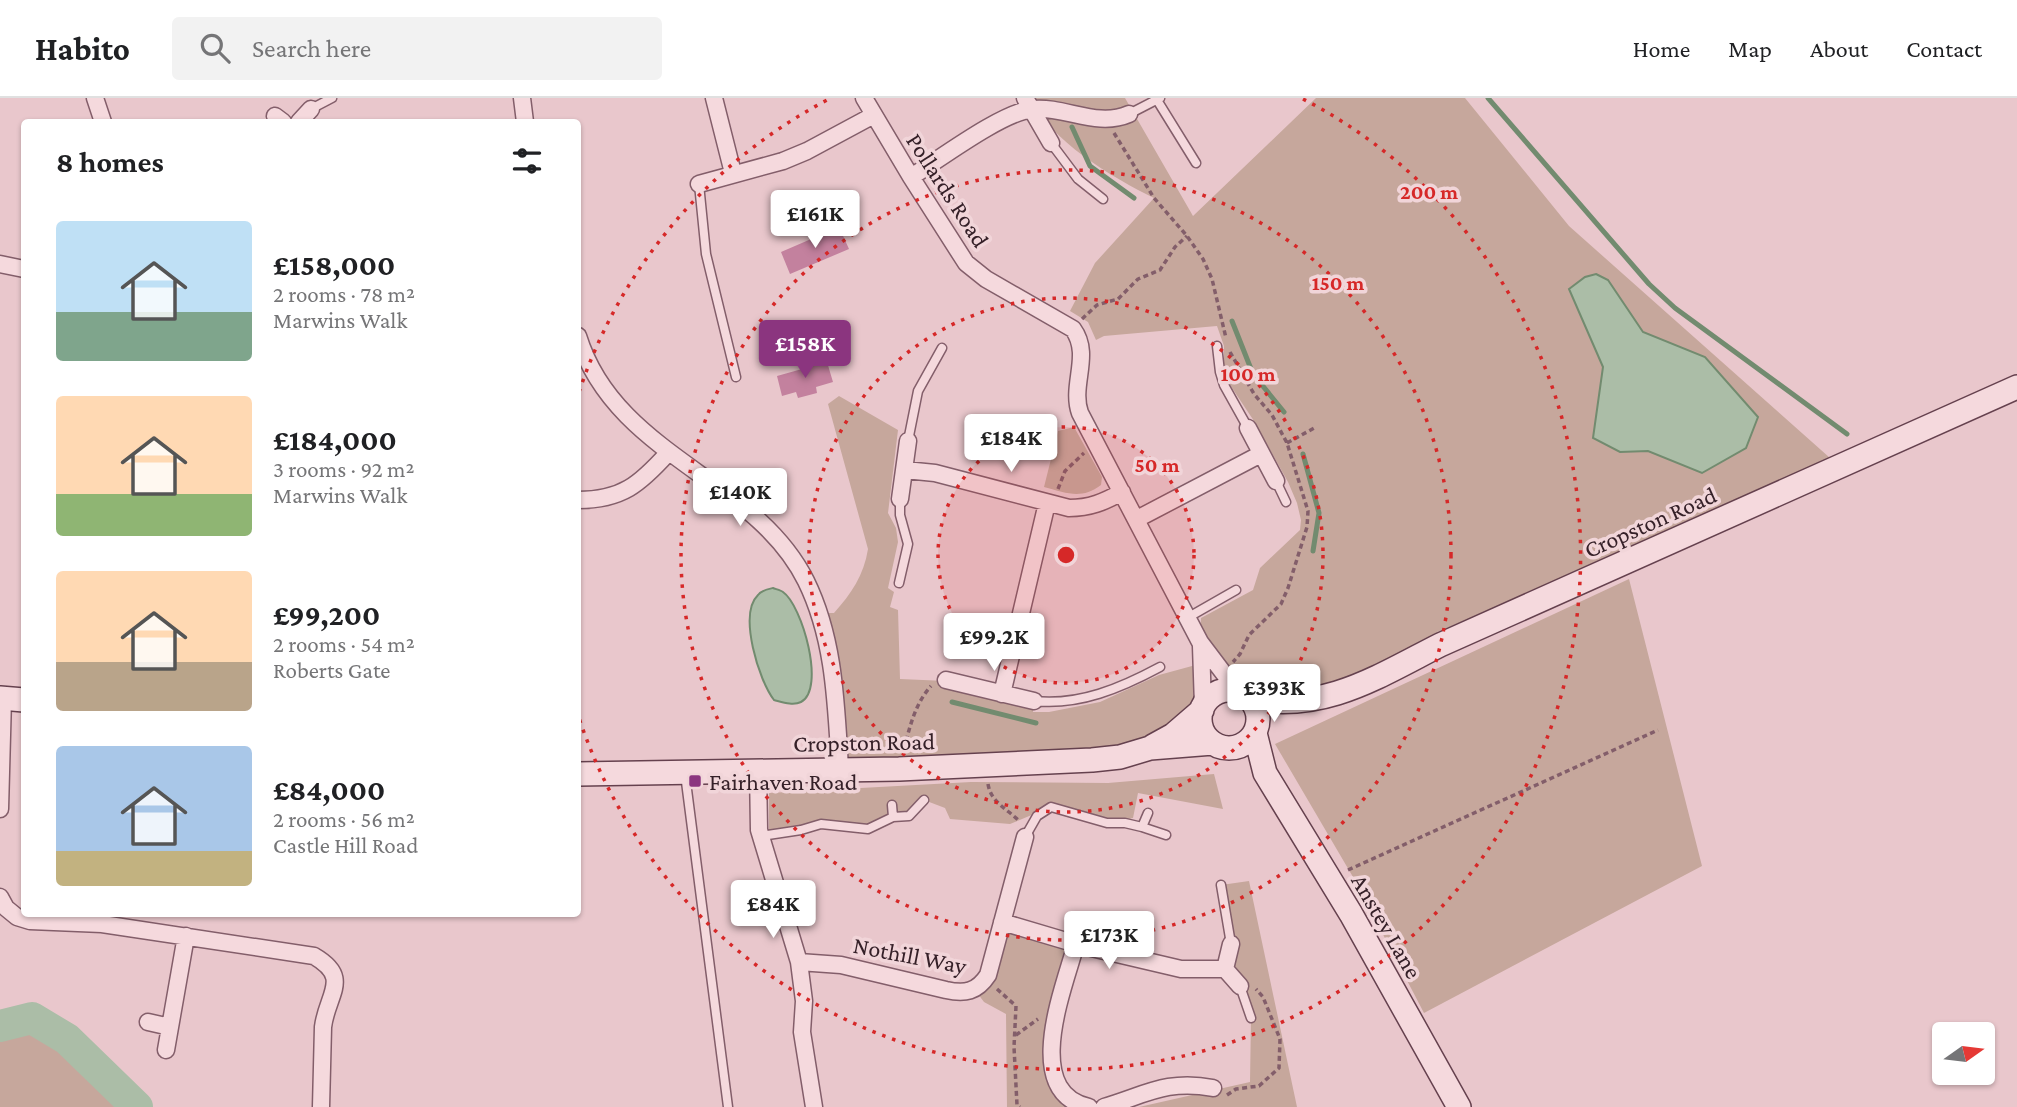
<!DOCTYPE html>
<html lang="en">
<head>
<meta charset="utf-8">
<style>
	body { margin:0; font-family:"Crimson Pro",serif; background:#f2f2f2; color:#202124; height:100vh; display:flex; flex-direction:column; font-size:26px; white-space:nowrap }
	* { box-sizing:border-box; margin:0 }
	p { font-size:23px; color:#757577 }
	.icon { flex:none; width:38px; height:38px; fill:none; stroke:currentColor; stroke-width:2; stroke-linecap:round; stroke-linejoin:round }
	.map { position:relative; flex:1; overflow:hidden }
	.side { position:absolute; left:21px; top:21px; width:560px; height:798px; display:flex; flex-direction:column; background:#fff; border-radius:7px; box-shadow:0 2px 5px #0004 }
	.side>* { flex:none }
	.needle { width:46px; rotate:76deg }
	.fabs { position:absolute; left:1932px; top:924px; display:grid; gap:14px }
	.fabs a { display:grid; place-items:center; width:63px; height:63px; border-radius:7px; background:#fff; box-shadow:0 2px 5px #0004; font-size:35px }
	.price { position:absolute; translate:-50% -60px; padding:0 16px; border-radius:7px; background:#fff; color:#222; font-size:23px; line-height:46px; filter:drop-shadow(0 2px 4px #0008) }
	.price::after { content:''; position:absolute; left:50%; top:42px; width:21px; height:16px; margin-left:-10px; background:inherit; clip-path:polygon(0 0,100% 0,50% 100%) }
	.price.current { background:#8b357f; color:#fff }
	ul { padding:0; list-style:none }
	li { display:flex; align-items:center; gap:21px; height:175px; padding:0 35px }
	li span { display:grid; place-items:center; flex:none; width:196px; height:140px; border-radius:7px; color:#555 }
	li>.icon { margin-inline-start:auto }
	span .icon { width:84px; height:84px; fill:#fffc; stroke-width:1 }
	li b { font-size:30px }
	h2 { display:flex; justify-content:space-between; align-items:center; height:84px; padding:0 35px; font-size:30px }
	header { display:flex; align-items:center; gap:42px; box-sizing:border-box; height:98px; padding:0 35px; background:#fff; border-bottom:2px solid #e0e0e0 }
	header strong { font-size:33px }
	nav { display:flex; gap:38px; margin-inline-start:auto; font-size:24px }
	.search { width:490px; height:63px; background:#f2f2f2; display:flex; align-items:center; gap:18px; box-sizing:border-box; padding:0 24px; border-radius:7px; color:#757577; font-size:26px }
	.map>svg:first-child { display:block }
	.green { fill:#c6a79c }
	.water { fill:#abbda7; stroke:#728b6f; stroke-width:2 }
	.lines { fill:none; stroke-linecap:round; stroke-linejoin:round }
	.stream { stroke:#728b6f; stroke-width:5 }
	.river { stroke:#abbda7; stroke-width:32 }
	.building { fill:#c3819e }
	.lane-casing { stroke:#835e6a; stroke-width:11 }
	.street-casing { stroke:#835e6a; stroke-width:19 }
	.secondary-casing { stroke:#65414e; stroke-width:26 }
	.path { stroke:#835e6a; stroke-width:3.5; stroke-dasharray:5 3.5; stroke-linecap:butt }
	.lane { stroke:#f5d9dd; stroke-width:8 }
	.street { stroke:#f5d9dd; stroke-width:16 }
	.secondary { stroke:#f5d9dd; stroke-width:23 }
	.ring { fill:none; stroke:#d62828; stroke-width:3.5; stroke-dasharray:3.5 7 }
	.poi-dot { fill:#8b357f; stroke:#f1d5d9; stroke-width:2.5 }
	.labels { text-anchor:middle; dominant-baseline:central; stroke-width:7; stroke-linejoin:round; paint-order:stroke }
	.street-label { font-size:24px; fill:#352028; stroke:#f1d5d9 }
	.poi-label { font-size:24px; fill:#352028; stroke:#f1d5d9; text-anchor:start }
	.centre { fill:#d62828; stroke:#f1d5d9; stroke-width:3.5 }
	.ring-label { font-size:21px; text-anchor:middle; font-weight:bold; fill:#d62828; stroke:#f1d5d9; stroke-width:7; stroke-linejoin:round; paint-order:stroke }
</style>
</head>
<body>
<header>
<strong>Habito</strong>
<div class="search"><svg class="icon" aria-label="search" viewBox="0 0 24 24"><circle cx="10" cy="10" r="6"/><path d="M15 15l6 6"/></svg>Search here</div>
<nav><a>Home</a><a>Map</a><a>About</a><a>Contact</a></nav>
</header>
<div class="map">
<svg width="2017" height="1009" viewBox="0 0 2017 1009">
	<rect width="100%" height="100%" fill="#e9c7cc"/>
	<path class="green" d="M1031 0H1125L1193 118 1316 0H1465L1569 128 1839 368 1437 534 1441 542 1366 584 1249 600 1200 544 1201 520 1253 492 1260 470 1300 432 1301 422 1297 405 1288 384 1254 323 1230 287 1224 267V248L1217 228 1104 238 1096 242 1088 224 1070 213 1095 165 1154 100C1113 80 1049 42 1031 0Z
		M839 298 898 332 888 415 896 430 898 444 888 490 894 494 890 509 898 512 900 581 946 583 1034 603 1033 614H1049L1100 604 1159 577 1203 565V608L1150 650 840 670 820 515H834C851 496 864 477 868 451L828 306Z
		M1074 329 1102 379 1101 387C1081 402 1067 395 1044 389L1058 333Z
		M1629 481 1702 768 1424 915 1353 779 1275 646Z
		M1214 676 1223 711 1138 695 1133 720 1107 725 1051 709 1010 726 950 721 945 710 924 702 909 718 868 731 821 726 769 737V695L971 684 1108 685Z
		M1249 783 1297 1009H1139L1250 984 1251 920 1240 888 1225 871 1231 846 1221 787Z
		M1006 826 1070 850 1056 923 1053 997 1072 1009H1007L1006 916 984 904 975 892Z
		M25 932 63 944 83 962 98 986 123 1009H0V936Z"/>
	<path class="water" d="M1596 176 1608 182 1643 234 1705 259 1758 319 1746 350 1702 375 1648 353 1620 354 1593 340 1603 269 1569 191 1585 179Z
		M773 490C775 491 781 492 783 494 802 507 826 591 801 604 793 608 782 604 774 602 759 583 738 516 758 497 762 492 768 491 773 490Z"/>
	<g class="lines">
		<path class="stream" d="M1488 0 1649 186 1675 210 1847 336
			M1072 29 1090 68 1134 100
			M1232 223 1253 276 1284 314
			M1303 356 1319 415 1313 453
			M952 604 1036 625"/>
		<path class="river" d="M0 928 32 920 67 941 137 1009"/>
	</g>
	<path class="building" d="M839 129 849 151 790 176 781 154Z
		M827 264 833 284 816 289 817 295 798 300 796 294 782 298 777 278Z"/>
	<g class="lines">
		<g class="lane-casing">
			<path id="lane" d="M1157 2 1196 65
				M311 11 332 0
				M1129 16 1160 0
				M1051 45 1078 81 1103 101
				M699 86 706 156 736 279
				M1217 248 1220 274 1224 287 1248 330
				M908 343 918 293 942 250
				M1276 383 1286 404
				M899 485 908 446 900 417V401
				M1187 520 1236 492
				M1034 603C1079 608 1121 590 1160 569
				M685 676 728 1009
				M892 707 893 719
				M1142 729 1148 715
				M761 738 801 732 821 726 868 731 893 719 909 718 924 702
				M1025 739 1037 718 1051 709 1107 725H1125L1142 729 1166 737
				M1221 787 1231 846
				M1240 888 1251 920"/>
		</g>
		<g class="street-casing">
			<path id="street" d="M95 0 103 24
				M522 0 525 24
				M714 0 733 75
				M864 0 911 79 966 165 986 181 1073 231C1092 257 1070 287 1080 315L1200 544 1237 593
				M1025 0 1051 45
				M275 18 283 24
				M299 24 311 11
				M911 79C940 61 1002 14 1033 11 1065 8 1097 30 1129 16
				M699 86 783 63 807 53 874 17
				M0 166 24 171
				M578 238C615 358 755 380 806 483 835 542 836 607 840 670
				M1248 330 1276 383
				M905 372 935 375 1069 410C1090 410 1104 404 1122 394
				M900 401 908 343
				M578 402C622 402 640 386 668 355
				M1137 421 1261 356
				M1201 548 1203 608
				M946 582 1034 603
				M1002 596 1047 405
				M758 672 759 732 799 864 804 903 802 934 814 1009
				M0 711 3 600
				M0 799 6 810 17 819 30 823 102 826 314 858C352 880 327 896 323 929L321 1009
				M1002 824 1083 848 1181 871H1225
				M1076 846C1064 890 1021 994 1089 1009
				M1231 846 1225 871 1240 888
				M799 864 841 867 946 892C965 896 977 894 988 877L1025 739
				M148 924 170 929
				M166 952 186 838
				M1104 1009C1145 997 1167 981 1213 990"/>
		</g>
		<g class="secondary-casing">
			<path id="secondary" d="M1200 621a29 29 0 1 1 58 0a29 29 0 1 1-58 0Z
				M0 600 24 602
				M1249 600C1323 615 1377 579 1440 547L2017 289
				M1255 635 1265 675 1351 816 1459 1009
				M1153 648 1173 637 1202 612
				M578 676 899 671 1092 662 1120 659 1150 650 1213 645"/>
		</g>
		<path class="path" d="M1114 35 1154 100 1187 138 1203 161 1212 181 1226 240
			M1082 221 1097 207 1118 201 1138 181 1160 172 1175 149 1187 138
			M1230 254 1254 296 1272 317 1287 345 1308 413 1307 429 1288 490 1281 506 1249 537 1240 556 1233 564
			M1287 345 1316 329
			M1058 391 1065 373 1084 355
			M904 651C910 628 915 606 931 588
			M988 686C991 705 1008 711 1020 724
			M1348 772 1658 632
			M997 891 1016 908 1014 949 1017 1007 1020 1009
			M1016 937 1038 921
			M1227 997 1236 991 1259 988 1279 970 1280 941 1263 899 1256 891"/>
		<use href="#lane" class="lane"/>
		<use href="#street" class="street"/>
		<use href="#secondary" class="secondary"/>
	</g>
	<circle cx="1066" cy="457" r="128" fill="#d62828" fill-opacity=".12"/>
	<g class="ring">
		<circle cx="1066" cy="457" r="128"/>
		<circle cx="1066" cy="457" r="257"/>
		<circle cx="1066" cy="457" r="385"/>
		<path d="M579 294A514 514 0 0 1 829 1M1303 1A514 514 0 1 1 579 620"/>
	</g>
	<rect class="poi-dot" x="688" y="676" width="14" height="14" rx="3.5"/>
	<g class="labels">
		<g class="street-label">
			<text transform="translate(948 92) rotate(57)">Pollards Road</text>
			<text transform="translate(1650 424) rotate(-24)">Cropston Road</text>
			<text transform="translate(864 644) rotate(-1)">Cropston Road</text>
			<text transform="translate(1387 828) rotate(60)">Anstey Lane</text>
			<text transform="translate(910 857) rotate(11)">Nothill Way</text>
		</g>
		<g class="poi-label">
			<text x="709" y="683">Fairhaven Road</text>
		</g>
	</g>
	<circle cx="1066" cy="457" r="10" class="centre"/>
	<g class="ring-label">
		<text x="1429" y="101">200 m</text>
		<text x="1338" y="192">150 m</text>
		<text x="1248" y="283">100 m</text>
		<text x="1157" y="374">50 m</text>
	</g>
</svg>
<div class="fabs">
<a><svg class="needle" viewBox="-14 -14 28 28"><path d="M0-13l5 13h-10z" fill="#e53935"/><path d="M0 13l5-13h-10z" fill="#757577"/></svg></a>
</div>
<b class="price" style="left:815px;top:152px">£161K</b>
<b class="price current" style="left:805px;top:282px">£158K</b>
<b class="price" style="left:1011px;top:376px">£184K</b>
<b class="price" style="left:740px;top:430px">£140K</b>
<b class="price" style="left:994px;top:575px">£99.2K</b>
<b class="price" style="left:1274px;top:626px">£393K</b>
<b class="price" style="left:773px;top:842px">£84K</b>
<b class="price" style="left:1109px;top:873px">£173K</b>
<section class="side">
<h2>8 homes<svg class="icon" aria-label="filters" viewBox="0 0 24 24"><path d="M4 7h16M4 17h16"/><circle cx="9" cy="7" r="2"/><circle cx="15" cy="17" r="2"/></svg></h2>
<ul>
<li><span style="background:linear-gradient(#bfe0f5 65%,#7fa58c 0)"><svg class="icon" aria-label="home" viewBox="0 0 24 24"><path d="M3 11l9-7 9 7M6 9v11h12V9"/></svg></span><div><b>£158,000</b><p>2 rooms · 78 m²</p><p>Marwins Walk</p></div></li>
<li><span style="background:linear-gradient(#ffd9b3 70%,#8fb573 0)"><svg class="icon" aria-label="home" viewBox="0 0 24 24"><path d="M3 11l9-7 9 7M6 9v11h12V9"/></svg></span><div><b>£184,000</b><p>3 rooms · 92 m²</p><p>Marwins Walk</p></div></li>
<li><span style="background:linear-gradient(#ffd9b3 65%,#b9a48a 0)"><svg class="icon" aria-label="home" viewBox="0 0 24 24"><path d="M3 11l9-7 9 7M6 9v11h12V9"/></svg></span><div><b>£99,200</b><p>2 rooms · 54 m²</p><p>Roberts Gate</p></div></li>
<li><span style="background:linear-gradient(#a9c7e8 75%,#c2b280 0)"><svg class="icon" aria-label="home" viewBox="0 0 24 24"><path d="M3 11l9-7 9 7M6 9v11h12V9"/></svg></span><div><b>£84,000</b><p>2 rooms · 56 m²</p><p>Castle Hill Road</p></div></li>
</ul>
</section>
</div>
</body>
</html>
